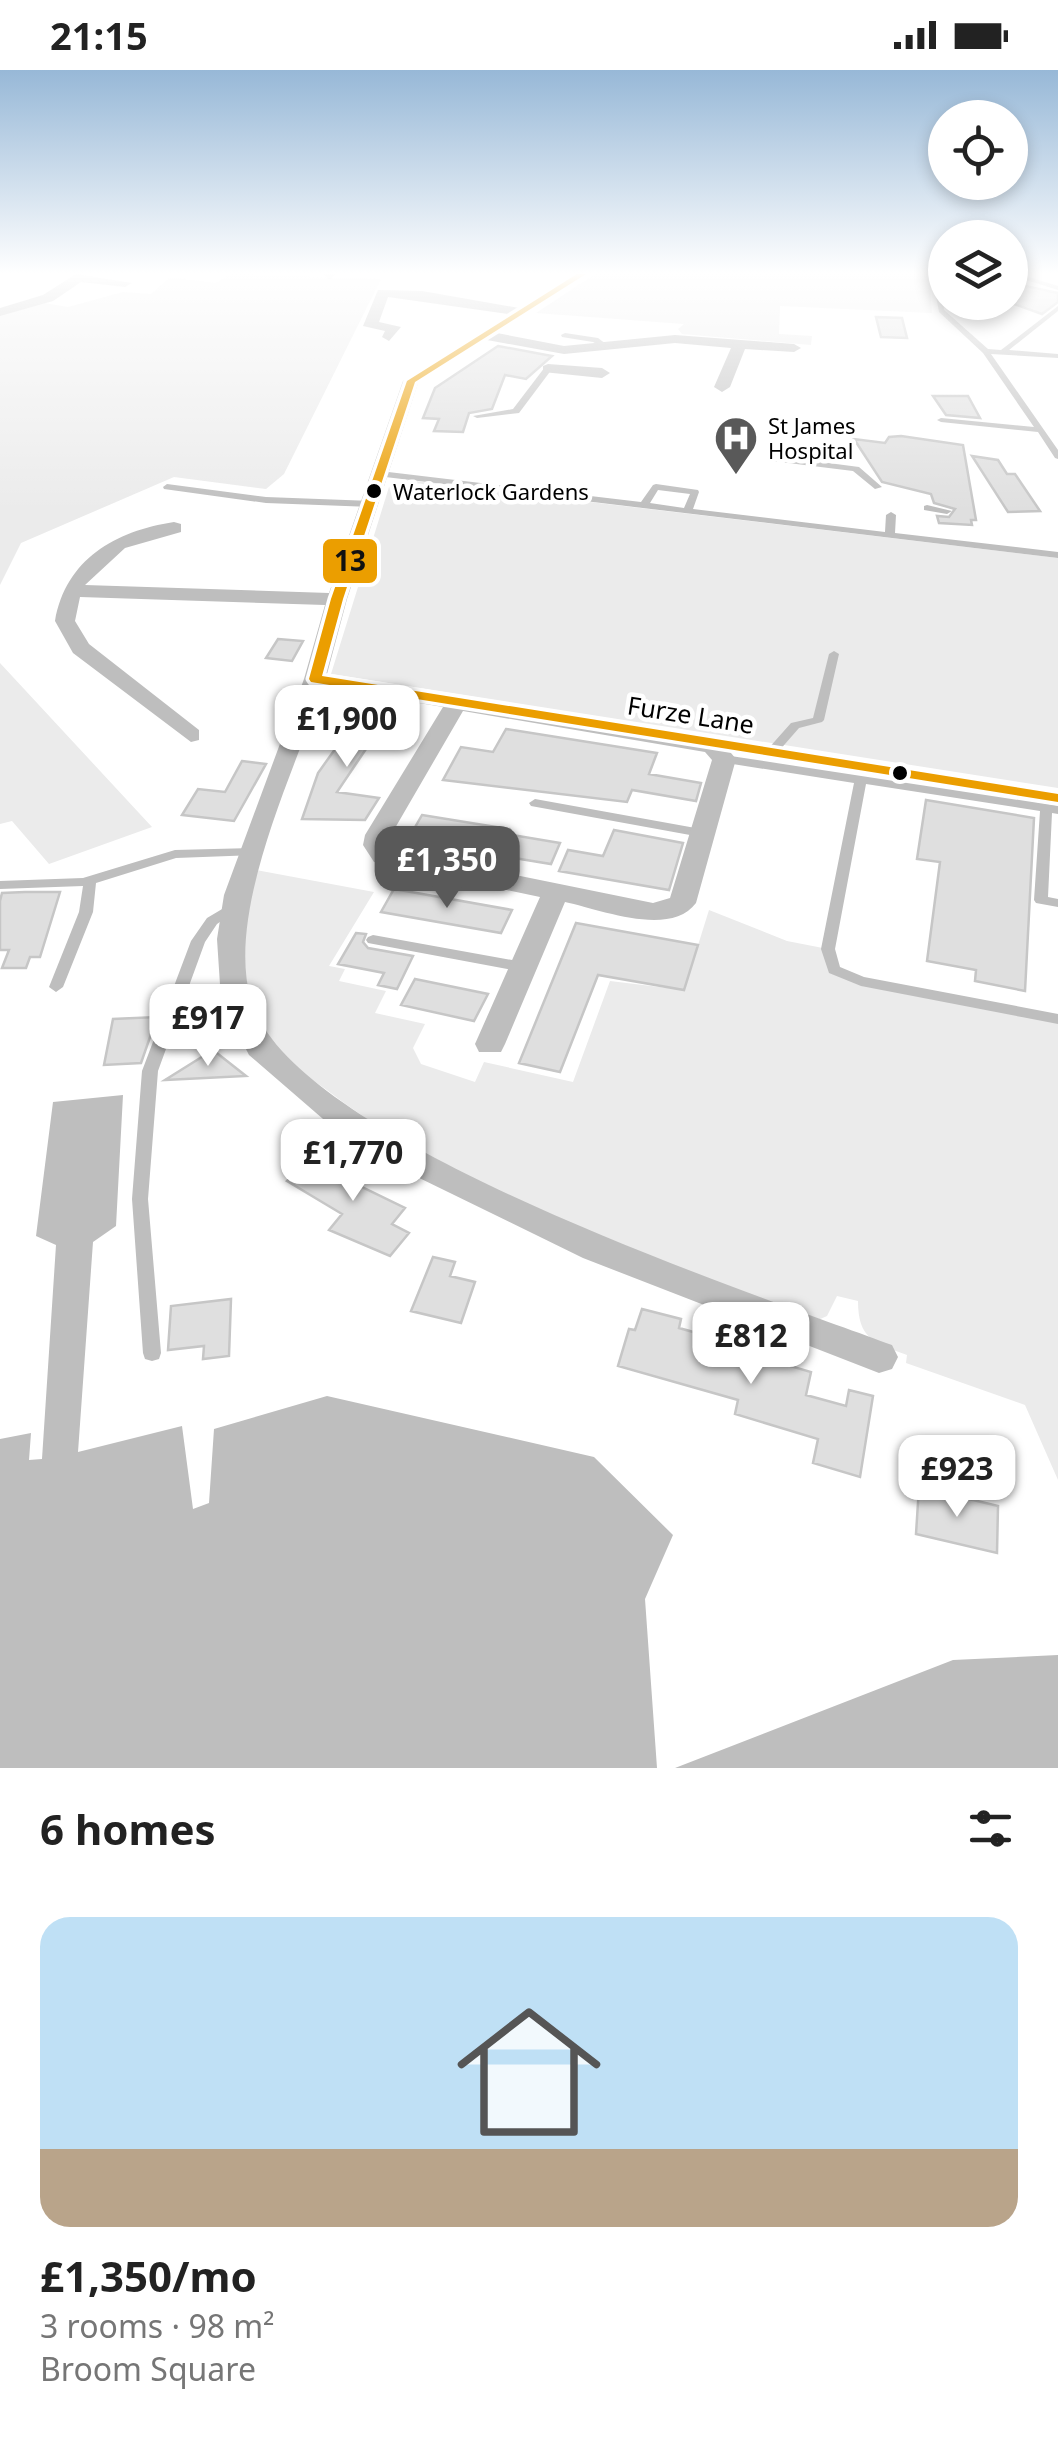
<!DOCTYPE html>
<html lang="en">
<head>
<meta charset="utf-8">
<style>
	body { margin:0; font-family:"Noto Sans",sans-serif; background:#f6f6f6; color:#222; height:100vh; display:flex; flex-direction:column; font-size:38px; white-space:nowrap }
	* { box-sizing:border-box; margin:0 }
	p { font-size:32px; color:#767676 }
	.icon { flex:none; width:55px; height:55px; fill:none; stroke:currentColor; stroke-width:2; stroke-linecap:round; stroke-linejoin:round }
	.map { position:relative; height:1698px; overflow:hidden }
	.sheet { display:flex; flex-direction:column; background:#fff; flex:1 }
	.sheet>* { flex:none }
	.fabs { position:absolute; left:928px; top:30px; display:grid; gap:20px }
	.fabs a { display:grid; place-items:center; width:100px; height:100px; border-radius:50%; background:#fff; box-shadow:0 5px 15px #0003; font-size:50px }
	.price { position:absolute; translate:-50% -85px; padding:0 22px; border-radius:20px; background:#fff; color:#222; font-size:32px; line-height:65px; filter:drop-shadow(0 2px 5px #0008) }
	.price::after { content:''; position:absolute; left:50%; top:60px; width:30px; height:22px; margin-left:-15px; background:inherit; clip-path:polygon(0 0,100% 0,50% 100%) }
	.price.selected { background:#595959; color:#fff }
	ul { padding:0; list-style:none }
	li { display:grid; align-content:center; gap:20px; height:530px; padding:0 40px }
	li+li { border-top:2px solid #e0e0e0 }
	li span { display:grid; place-items:center; height:310px; border-radius:30px; color:#555 }
	li>.icon { margin-inline-start:auto }
	span .icon { width:180px; height:180px; fill:#fffc; stroke-width:1 }
	li b { font-size:42px }
	h2 { display:flex; justify-content:space-between; align-items:center; height:120px; padding:0 40px; font-size:42px }
	.status { display:flex; justify-content:space-between; align-items:center; height:70px; padding:0 50px; background:#fff; direction:ltr }
	.status svg { height:28px; fill:currentColor }
	.map>svg:first-child { display:block }
	.green { fill:#ebebeb }
	.water { fill:#bebebe }
	.building { fill:#dfdfdf; stroke:#c6c6c6; stroke-width:2.5 }
	.lines { fill:none; stroke-linecap:round; stroke-linejoin:round }
	.lane { fill:#bebebe; fill-rule:evenodd }
	.street { fill:#bebebe; fill-rule:evenodd }
	.bus-1-casing { stroke:#fff; stroke-width:7 }
	.bus-1 { fill:#eb9e00; fill-rule:evenodd }
	.bus-dot { fill:#000; stroke:#fff; stroke-width:4 }
	.labels { text-anchor:middle; dominant-baseline:central; stroke-width:9; stroke-linejoin:round; paint-order:stroke }
	.far-poi-label { font-size:22px; fill:#000; stroke:#fff; text-anchor:start }
	.bus-label { font-size:22px; fill:#000; stroke:#fff; text-anchor:start }
	.street-label { font-size:25px; fill:#000; stroke:#fff }
	.line-badge { stroke:#fff; stroke-width:4 }
	.pale-badge-label { font-size:28px; text-anchor:middle; font-weight:bold; fill:#111 }
</style>
</head>
<body>
<div class="status"><b>21:15</b><svg viewBox="0 0 49 12"><path d="M0 12V9h3v3zM5 12V6h3v6zM10 12V3h3v9zM15 12V0h3v12zM26 1h20v11H26zM47 4h2v5h-2z"/></svg></div>
<div class="map">
<svg width="1058" height="1698" viewBox="0 0 1058 1698">
	<rect width="100%" height="100%" fill="#fff"/>
	<path class="green" d="M230 204 381 209 284 404 266 419 174 407 21 473 0 515V245L44 233 68 237 123 222 151 224 170 207 216 213Z
		M595 204H929L932 243 780 236 779 264 812 266 811 275 682 264 678 259 684 254 536 243Z
		M406 410 1058 488V718L331 604 389 417Z
		M0 593 152 757 49 794 12 751 0 754Z
		M256 800 374 822 329 896 345 899 339 911 386 921 375 943 425 954 413 978 421 994 475 1012 484 992 573 1012 610 911 684 920 709 840 787 871 828 879 842 905 1058 949V1410L1025 1335 906 1293 907 1285C874 1273 858 1269 858 1231L837 1226 827 1246 818 1250C648 1185 470 1130 324 1018 308 1006 283 993 270 976 231 927 245 856 256 800Z"/>
	<path class="water" d="M123 1025 116 1156 93 1172 78 1382 182 1356 193 1439 209 1433 214 1359 327 1326 594 1387 673 1465 645 1529 657 1698H0V1369L31 1363 29 1390 42 1389 56 1175 36 1166 53 1032Z
		M1058 1585V1698H675L953 1590Z"/>
	<path class="building" d="M1011 213 1058 223V232L1042 244 1014 234Z
		M876 247 902 248 907 268 881 267Z
		M498 276 552 286 526 309 505 305 492 339 469 343 463 362 434 361 439 349 423 348 435 318Z
		M933 326H968L980 348 946 345Z
		M901 366 963 375 976 450H971L972 455 939 453 937 446 949 447 955 439 934 433 931 424 882 412 854 369 885 373 889 367Z
		M972 386 998 390 1007 404H1015L1040 441 1008 442Z
		M278 569 303 571 292 591 266 588Z
		M371 629 397 633 337 722 379 728 365 750 302 749 318 703Z
		M506 659 657 683 649 704 701 713 696 731 632 720 627 732 443 710 461 677 493 682Z
		M242 691 266 694 234 751 182 745 198 719 225 722Z
		M926 730 1034 748 1025 921 975 911 976 900 927 891 940 792 917 789Z
		M422 745 509 759 506 764 560 773 551 794 484 783 486 778 410 766Z
		M614 760 683 773 669 820 559 801 568 780 603 786Z
		M394 819 512 840 501 863 381 842Z
		M25 822H60L40 887H30L26 898H2L9 880H0V831L2 823Z
		M576 853 698 875 684 920 598 905 560 1002 519 993Z
		M356 863 366 864 363 872 368 878 413 886 397 919 378 915 384 903 338 894Z
		M415 909 488 924 474 951 401 935Z
		M157 947 141 993 104 995 113 949Z
		M213 980 246 1006 165 1010Z
		M333 1083 369 1103 358 1115 405 1138 392 1154 409 1163 390 1186 329 1160 342 1144 287 1111 308 1091 319 1097Z
		M433 1187 455 1192 450 1206 475 1212 461 1253 411 1241Z
		M231 1229 229 1286 203 1289 204 1276 168 1280 171 1236Z
		M642 1239 681 1249 679 1258 747 1277 746 1283 811 1302 806 1325 846 1336 849 1320 873 1326 860 1407 813 1393 818 1369 735 1344 738 1330 618 1296 629 1259 635 1260Z
		M919 1417 998 1436 997 1483 916 1464Z"/>
	<g class="lines">
		<path class="lane" d="M1019 204 1058 216V220L1017 207Z
			M945 208V215L941 221 944 240 988 279 1001 280 1058 236V241L1009 280 1058 284V288L991 284 1058 380V389L1055 388 1038 362 941 352 937 350 941 348 1034 357 983 283 939 242 935 221Z
			M565 263 598 268 610 277 606 279 593 272 562 267 561 265Z
			M545 297 552 299 519 343 477 348 473 346 513 339Z
			M775 386 859 397 882 417 875 419 853 401 772 391V387Z
			M380 401 641 432 653 415 656 414 698 420 699 422 693 439 885 462 886 445 891 442 896 445 895 463 1058 482V488L377 406 376 404ZM658 420 690 424 684 438 650 433Z
			M167 414 266 427 372 431 377 434 372 437 266 433 164 419 163 417Z
			M927 435 952 441 947 444 924 440V436Z
			M834 581 839 584 824 650 822 652 799 658 778 682 1058 724V732L709 679 707 676 709 673 713 672 767 680 791 653 813 648 829 584Z
			M724 685 1058 736V744L1052 743 1048 827 1058 829V837L1036 833 1034 830 1040 741 866 714 835 879 840 897 864 907 1058 944V954L861 916 829 903 821 879 854 713 720 692 718 689 720 686Z
			M535 729 701 759 707 763 701 767 531 736 529 733Z
			M253 778 259 782 258 785 176 788 96 813 93 842 63 917 56 922 49 917 79 842 83 816 0 819V811L83 808 175 780Z
			M234 832 239 833 241 836 239 839 217 854 205 872 158 1001 148 1129 161 1283 159 1289 152 1291 145 1289 143 1283 132 1129 142 1001 191 871 207 848Z
			M373 865 523 892 530 897 523 902 368 873 366 870 368 867Z"/>
		<path class="street" d="M76 204 132 213 125 217 81 212 53 231 0 246V238L43 225Z
			M324 204H336L329 210Z
			M573 204H588L497 263 564 276 675 265 794 274 801 278 794 282 745 279 730 317 722 322 714 317 731 278 675 273 564 284 487 270 418 313 347 529 327 604 721 671 736 689 696 833C670 868 599 839 565 832L505 974 501 982H479L475 974 540 827 374 792 363 775 365 765 443 637 323 617C294 702 225 842 251 930 291 1072 756 1224 892 1275L898 1287 892 1299 879 1303 583 1188 407 1102 330 1055 249 985 221 930 217 869 224 825 304 609 325 535 80 527 75 551 89 574 199 660V670L191 672 73 583 55 551C66 489 115 461 174 452L181 454V462L125 478 85 515 329 523 403 311 508 244 388 227 379 252 401 257 389 271 382 267 385 261 363 256 378 220 422 221 519 238ZM463 641 705 682 712 690 670 828 653 833 392 780 391 765Z
			M548 294 602 298 610 303 602 308 543 302V296Z"/>
		<g class="bus-1-casing">
			<path id="bus-1" d="M577 204H586L415 312 343 529 322 606 1058 724V732L311 612 309 609 331 529 407 311Z"/>
		</g>
		<use href="#bus-1" class="bus-1"/>
	</g>
	<linearGradient id="sky" x2="0" y2="1"><stop stop-color="#97b8d7"/><stop offset="0.46" stop-color="#fff"/><stop offset="1" stop-color="#fff" stop-opacity="0"/></linearGradient>
	<rect width="1058" height="441" fill="url(#sky)"/>
	<defs>
		<g id="hospital-pin" transform="scale(2.25)"><path d="M0 17L-7.5 6A9.5 9.5 0 1 1 7.5 6Z" fill="#595959" stroke="#fff"/><path d="M-5-5h3v3.5h4V-5h3V5h-3V1.5h-4V5h-3Z" fill="#fff"/></g>
	</defs>
	<g fill-rule="evenodd">
		<use href="#hospital-pin" x="736" y="368"/>
	</g>
	<g class="bus-dot">
		<circle cx="374" cy="421" r="9"/>
		<circle cx="900" cy="703" r="9"/>
	</g>
	<g class="labels">
		<g class="far-poi-label">
			<text x="768" y="355">St James<tspan x="768" dy="25">Hospital</tspan></text>
		</g>
		<g class="bus-label">
			<text x="393" y="421">Waterlock Gardens</text>
		</g>
		<g class="street-label">
			<text transform="translate(691 644) rotate(9)">Furze Lane</text>
		</g>
	</g>
	<rect class="line-badge" x="321" y="467" width="58" height="48" rx="10" fill="#eb9e00"/>
	<g class="pale-badge-label">
		<text x="350" y="501">13</text>
	</g>
</svg>
<div class="fabs">
<a><svg class="icon" aria-label="locate" viewBox="0 0 24 24"><circle cx="12" cy="12" r="6"/><path d="M12 2v4M12 18v4M2 12h4M18 12h4"/></svg></a>
<a><svg class="icon" aria-label="layers" viewBox="0 0 24 24"><path d="M12 4l9 5-9 5-9-5zM3 14l9 5 9-5"/></svg></a>
</div>
<b class="price" style="left:347px;top:700px">£1,900</b>
<b class="price selected" style="left:447px;top:841px">£1,350</b>
<b class="price" style="left:208px;top:999px">£917</b>
<b class="price" style="left:353px;top:1134px">£1,770</b>
<b class="price" style="left:751px;top:1317px">£812</b>
<b class="price" style="left:957px;top:1450px">£923</b>
</div>
<section class="sheet">
<h2>6 homes<svg class="icon" aria-label="filters" viewBox="0 0 24 24"><path d="M4 7h16M4 17h16"/><circle cx="9" cy="7" r="2"/><circle cx="15" cy="17" r="2"/></svg></h2>
<ul>
<li><span style="background:linear-gradient(#bfe0f5 75%,#b9a48a 0)"><svg class="icon" aria-label="home" viewBox="0 0 24 24"><path d="M3 11l9-7 9 7M6 9v11h12V9"/></svg></span><div><b>£1,350/mo</b><p>3 rooms · 98 m²</p><p>Broom Square</p></div></li>
</ul>
</section>
</body>
</html>
